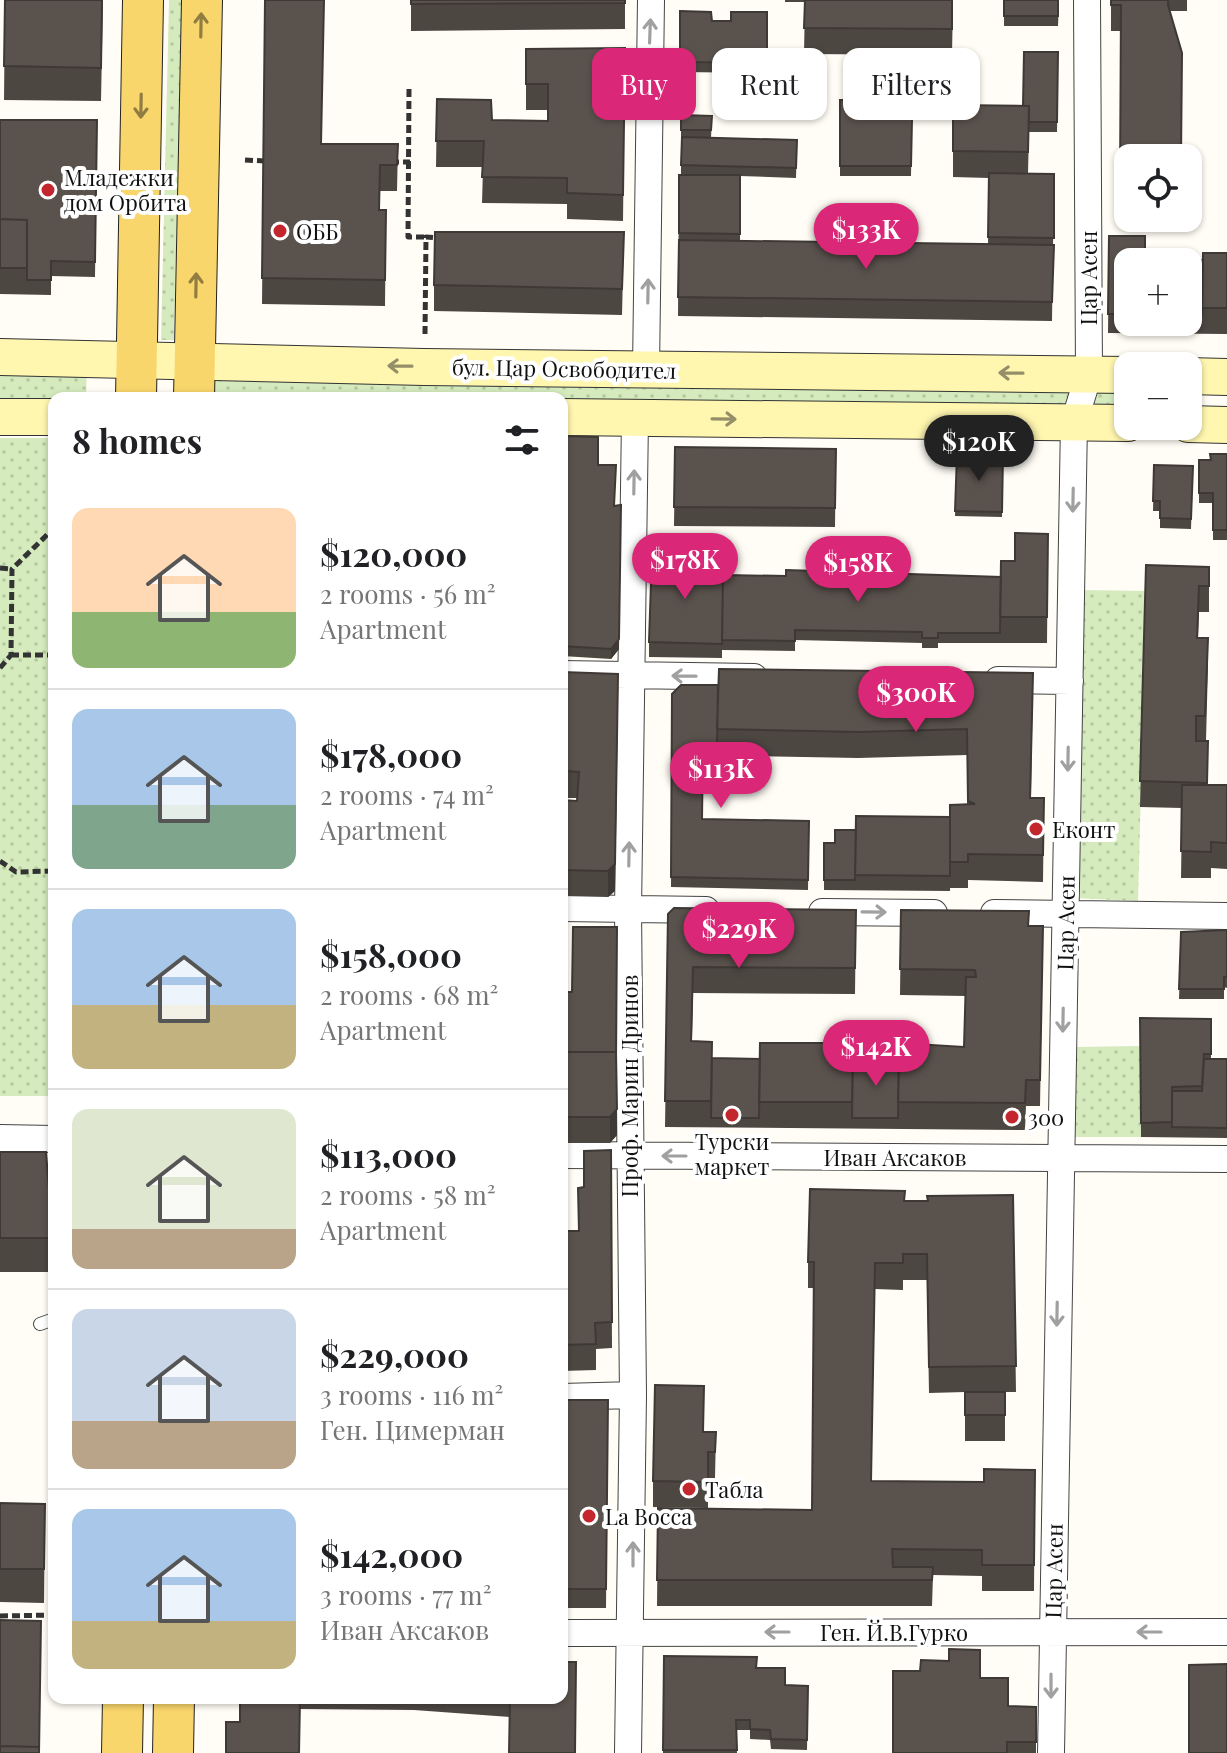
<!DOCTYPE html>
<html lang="en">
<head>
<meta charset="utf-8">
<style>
	body { margin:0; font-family:"Playfair Display",serif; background:#f6f6f6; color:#202124; height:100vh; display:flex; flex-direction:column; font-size:30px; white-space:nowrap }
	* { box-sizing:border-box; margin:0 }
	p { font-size:26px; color:#757577 }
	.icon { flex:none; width:44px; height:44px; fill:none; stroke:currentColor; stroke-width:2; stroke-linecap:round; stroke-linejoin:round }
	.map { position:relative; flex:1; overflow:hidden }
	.details { position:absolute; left:48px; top:392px; width:520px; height:1312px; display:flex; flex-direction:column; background:#fff; border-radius:16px; box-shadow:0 2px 6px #0004 }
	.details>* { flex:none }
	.top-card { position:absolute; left:592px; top:48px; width:514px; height:72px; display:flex; gap:16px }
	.buttons { position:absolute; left:1114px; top:144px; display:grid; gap:16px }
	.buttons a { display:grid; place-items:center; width:88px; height:88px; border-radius:16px; background:#fff; box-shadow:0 2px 6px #0004; font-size:40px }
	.price { position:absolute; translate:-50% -68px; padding:0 18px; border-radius:28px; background:#db2777; color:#fff; font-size:26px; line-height:52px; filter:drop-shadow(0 2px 4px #0008) }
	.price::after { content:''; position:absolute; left:50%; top:48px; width:24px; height:18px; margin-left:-12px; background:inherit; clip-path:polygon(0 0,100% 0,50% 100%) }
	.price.on { background:#222; color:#fff }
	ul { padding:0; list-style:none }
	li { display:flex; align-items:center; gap:24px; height:200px; padding:0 24px }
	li+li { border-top:2px solid #e0e0e0 }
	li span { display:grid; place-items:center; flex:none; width:224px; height:160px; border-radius:16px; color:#555 }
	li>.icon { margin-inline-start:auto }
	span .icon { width:96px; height:96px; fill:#fffc; stroke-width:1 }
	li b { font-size:34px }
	h2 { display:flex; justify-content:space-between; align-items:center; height:96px; padding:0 24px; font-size:34px }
	.tag { padding:0 28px; border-radius:16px; background:#fff; box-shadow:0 2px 6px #0004; font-size:28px; line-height:72px }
	.tag.on { background:#db2777; color:#fff }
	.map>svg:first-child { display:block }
	.green { fill:url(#green-dots) }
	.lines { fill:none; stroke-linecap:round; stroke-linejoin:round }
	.service-casing { stroke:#444; stroke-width:14 }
	.minor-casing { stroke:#444; stroke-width:28 }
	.secondary-casing { stroke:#333; stroke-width:38 }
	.primary-casing { stroke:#222; stroke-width:42 }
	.path { stroke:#333; stroke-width:5; stroke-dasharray:8 4; stroke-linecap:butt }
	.service { stroke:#fff; stroke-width:12 }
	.minor { stroke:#fff; stroke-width:26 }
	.secondary { stroke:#fff6b0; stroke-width:36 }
	.primary { stroke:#f9d66b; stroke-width:40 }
	.wall { fill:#4d4742; fill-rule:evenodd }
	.shaded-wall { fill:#3f3936 }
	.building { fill:#5a524d; stroke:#3f3936; stroke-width:2 }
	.oneway { stroke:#917d42 }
	.oneway2 { stroke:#a0a0a0 }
	.oneway3 { stroke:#948f68 }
	.poi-dot { fill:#c4262e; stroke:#fff; stroke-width:3 }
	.labels { text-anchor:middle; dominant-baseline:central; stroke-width:8; stroke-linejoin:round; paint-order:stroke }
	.poi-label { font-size:22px; fill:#111; stroke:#fff; text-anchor:start }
	.street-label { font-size:22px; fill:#111; stroke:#fff }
</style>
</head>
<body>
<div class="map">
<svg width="1227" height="1753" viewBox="0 0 1227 1753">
	<defs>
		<pattern id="green-dots" width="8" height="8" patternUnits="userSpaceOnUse" patternTransform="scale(2)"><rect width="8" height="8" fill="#d5ebbd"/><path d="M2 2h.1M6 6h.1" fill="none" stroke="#b6c8a1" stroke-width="1.8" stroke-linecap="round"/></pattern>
	</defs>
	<rect width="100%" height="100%" fill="#fffdf5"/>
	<path class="green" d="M169 0H182L174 340H161Z
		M0 358H87L86 398H54V417L0 416Z
		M195 363 1128 375V423L562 418V398H194Z
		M0 438H54V1096H0Z
		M1081 590 1146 591 1138 901 1075 898Z
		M1140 1046 1141 1137H1075V1047Z"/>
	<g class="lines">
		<g class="service-casing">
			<path id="service" d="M40 1324 54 1319"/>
		</g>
		<g class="minor-casing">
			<path id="minor" d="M646 369 651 0
				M562 674 754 677
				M998 680 1070 681
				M562 908 706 910
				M822 912 934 913
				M994 913 1227 916
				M0 1138 54 1139
				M562 1155 1227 1159
				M562 1397 633 1395
				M562 1633 1227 1632
				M628 1753 633 1395 628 910 635 418
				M1051 1753 1074 422 1089 374 1087 0"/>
		</g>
		<g class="secondary-casing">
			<path id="secondary" d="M0 357 424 367 1128 375
				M1188 376 1227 377
				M0 417H54
				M562 417 1128 423
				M1188 424 1227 425"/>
		</g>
		<g class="primary-casing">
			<path id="primary" d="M136 398 143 0
				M194 398 202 0
				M122 1753 123 1698
				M173 1753 174 1698"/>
		</g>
		<path class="path" d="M409 89 408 237H426
			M245 160 265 161
			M391 162H410
			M425 334 426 237 440 238
			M0 568 12 569
			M11 655H54
			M0 668 11 655 12 569 54 528
			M0 861 16 872 54 871
			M0 1616 54 1615"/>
		<use href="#service" class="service"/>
		<use href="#minor" class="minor"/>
		<use href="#secondary" class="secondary"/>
		<use href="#primary" class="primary"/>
	</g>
	<path class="wall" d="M5 0H103L101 101 4 100Z
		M265 0 321 144H398L397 191H380L379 210H386L385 306 262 304Z
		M411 0H625V29L411 31Z
		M785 0H953L952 55 804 54 805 2H785Z
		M1004 0H1059L1058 26H1004Z
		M1111 0H1187V11H1170L1128 158V212H1120L1121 31H1111Z
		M680 11 712 21H731L767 12V73L680 72Z
		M625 48 623 221 567 219V204L482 203 483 167H436L437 99 492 120 548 121V110H526V49Z
		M1058 52 1057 132H1029L1028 173 1054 174 1052 321 678 316 679 175H681V115L712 116 711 138 797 140 796 178 740 176V241L988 244 989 178 953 177V105L1023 106Z
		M840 100 882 119H912L911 176H840Z
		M0 120H97L95 277 51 276V295L0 294Z
		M624 232 622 315 434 311V285Z
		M1109 236 1145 259 1203 260 1227 253V334L1108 333ZM1128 262H1188V322H1128Z
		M562 436 598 465 616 475 614 506 619 649 611 659 562 656V582H564V576H562Z
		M675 447 836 449 835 527 674 526Z
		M957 454H1003L1002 517 955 516Z
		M1227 454V540H1213V503H1199V460H1211Z
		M1154 465 1193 466 1191 529 1160 528V511H1153Z
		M1048 534 1047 643H938V648H922V643L795 640V651L722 650V658L649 657V642L705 574 786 576 1001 577 1015 561Z
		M1146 565 1209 567V612H1199L1198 638 1208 664 1206 741 1208 785 1227 786V869L1211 868V878H1181L1182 808 1140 807Z
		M562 672 615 891 608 897 562 896V800L577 801 578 798H565L566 769H562Z
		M1033 673 1031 798H1044L1043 882 968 880V888H950V891L824 890V843H835L856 830 950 817 967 805V755L858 758 703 755 702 819 809 821 808 890 671 887 672 694 718 685Z
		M856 910 855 994 693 993 692 1041 712 1058 899 1059 964 1047 966 996 900 995 901 910 1029 926H1043L1040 1106H1026L1025 1130 665 1127 668 914Z
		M1227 930V988L1224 987V999H1179L1181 932Z
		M562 992 617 1135 610 1143H562Z
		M1140 1018 1211 1019V1059H1227V1138L1141 1137Z
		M611 1150 612 1348 596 1349V1370L562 1371V1250H566L578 1231 584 1187Z
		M0 1152 53 1238V1272H0Z
		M1013 1195 1016 1392H1005V1441H965V1392L929 1393 927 1280H903V1290L875 1289 871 1481 984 1482 1035 1470 1034 1591H982V1576L933 1575 932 1606H657L658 1508 812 1510 814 1288H808V1262L905 1201H927V1196Z
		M562 1400H608L606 1608H562Z
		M703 1432H716L715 1478H708V1508L653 1507V1481Z
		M0 1503 45 1504 44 1603 0 1602Z
		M664 1656 757 1668 785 1685 808 1686 807 1750 771 1749 770 1740 750 1739V1730H736L737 1753H663Z
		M980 1678 1008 1706 1036 1707V1753H893Z
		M240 1698H562L510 1717 414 1710 300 1709 240 1722Z"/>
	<path class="shaded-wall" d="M621 515 619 649 611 659V649Z
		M618 674 615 891 608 897V871Z
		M617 1109V1135L610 1143V1117Z"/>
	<path class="building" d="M5 0H102L101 68 4 66Z
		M265 0H324L321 144H398L397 165H380L379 210H386L385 280 262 278Z
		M411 0H625V3L411 4Z
		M805 0H952V29L804 28Z
		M1004 0H1058V16H1004Z
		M1111 0H1168V5L1182 53 1181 158H1128V186H1120L1121 5H1111Z
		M680 11 711 12 712 21H731V12H767V63L680 62Z
		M625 48 623 195 567 193V178L482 177 484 141H436L437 99 491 100 492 120 548 121V84H526V49Z
		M1024 52H1058L1057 122H1029V106H1023Z
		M840 100H882V119H912L911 166H840Z
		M953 105 1029 106 1028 152 953 151Z
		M681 115 712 116 711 130H681Z
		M0 120H97L95 262 51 261V280H27V220L0 219Z
		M682 137 797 140 796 168 681 165Z
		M989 173 1054 174V238L988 237Z
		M679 175H740V234L679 233Z
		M0 219 27 220V268H0Z
		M435 232H624L622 289 434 285Z
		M1109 236H1145V259L1203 260 1202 315H1188V262H1128V314H1108Z
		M679 240 1054 245 1052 302 678 297Z
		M1203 253H1227V308H1202Z
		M562 436 598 437V465H616L614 506 621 505 619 639 611 649 562 646V582H565L564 566H562Z
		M675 447 836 449 835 508 674 507Z
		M957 454H1003L1002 512 955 511Z
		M1210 454H1227V530H1213V493H1199V460H1211Z
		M1154 465 1193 466 1191 519 1160 518V501H1153Z
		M1015 533 1048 534 1047 617H1000L1001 561H1015Z
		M652 554 705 555 704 574 723 575 722 644 649 642Z
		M1146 565 1209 567V586H1199L1197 638H1208L1205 716H1196V741H1208L1207 783 1140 781Z
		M786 570 1001 577 1000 633H938V638H922V632L795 630V641L722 640 723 575 786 576Z
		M719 669 1033 673 1030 798H1044L1043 855 968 854V862H950V805L975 804 968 801 967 729 858 732 717 729Z
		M562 672 618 674 615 864 608 871 562 870V800L577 801 579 772 565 771 566 743H562Z
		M681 685H718L717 745H703L702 819 809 821 808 880 671 877 672 694Z
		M1182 785H1227V843L1211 842V852L1181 851Z
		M856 816 950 817V876L855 875Z
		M835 830H856L855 880H824V843H835Z
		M674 908 856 910 855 968 693 967 691 1041 712 1042 711 1101H665L668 914Z
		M901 910 1029 911 1028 926H1043L1040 1080H1026L1025 1103 898 1102 899 1043 964 1047 966 977H976L975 970 900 969Z
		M573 927H617L616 1060V1052H562V992H572Z
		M1227 930V977H1224V989H1179L1181 932Z
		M1140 1018 1211 1019V1054H1204L1202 1086 1172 1087V1122L1141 1123Z
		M760 1043H853L852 1102H759Z
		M562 1052H616L617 1109 610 1117H562Z
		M712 1058 760 1059 759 1118H711Z
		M853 1059H899L898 1118H852Z
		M1204 1059H1227V1128L1172 1127V1091H1202Z
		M611 1150 612 1322 595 1323 596 1344 562 1345V1250H566V1231H579L578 1188 584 1187V1151Z
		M0 1152H46L53 1238H0Z
		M810 1189 905 1191 904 1201H928L927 1196 1013 1195 1016 1366 929 1367 927 1254H903V1263H875L871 1481 984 1482V1469L1035 1470 1034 1565H982V1550L892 1549 893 1567H933L932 1580H657L658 1508 812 1510 814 1262H808Z
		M655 1385 704 1386 703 1432H716L715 1452H708V1482L653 1481Z
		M965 1392H1005V1415H965Z
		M562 1400H608L606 1589H562Z
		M0 1503 45 1504 44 1569H0Z
		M0 1620 41 1621 39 1753V1747L0 1746Z
		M949 1649 980 1650V1678H1008V1706L1036 1707V1742H1007V1753H893V1671H920L921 1660 949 1661Z
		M664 1656 757 1657 756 1668H785V1685L808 1686 807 1740 771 1739 770 1730 750 1729V1720H736L737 1750H663Z
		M562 1662H576L575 1753H509L510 1698H562Z
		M1227 1664V1753H1189V1665Z
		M240 1698H300L299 1753H226V1722H240Z
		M0 1746 39 1747V1753H0Z"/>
	<defs><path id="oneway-shaft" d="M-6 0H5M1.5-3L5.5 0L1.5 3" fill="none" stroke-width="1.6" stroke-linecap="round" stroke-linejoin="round" transform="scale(2)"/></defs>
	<g class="oneway">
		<use href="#oneway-shaft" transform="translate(201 25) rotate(-89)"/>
		<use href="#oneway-shaft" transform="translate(141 106) rotate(91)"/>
		<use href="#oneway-shaft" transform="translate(196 285) rotate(-89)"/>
	</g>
	<g class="oneway2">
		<use href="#oneway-shaft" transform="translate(650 31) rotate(-88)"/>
		<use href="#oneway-shaft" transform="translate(648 291) rotate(-89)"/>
		<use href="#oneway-shaft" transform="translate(634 482) rotate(-89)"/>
		<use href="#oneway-shaft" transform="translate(1073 500) rotate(91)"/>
		<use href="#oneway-shaft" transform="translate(684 676) rotate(-179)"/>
		<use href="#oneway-shaft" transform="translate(1068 759) rotate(91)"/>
		<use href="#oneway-shaft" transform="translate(629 854) rotate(-89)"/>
		<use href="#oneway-shaft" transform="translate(874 912) rotate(1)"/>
		<use href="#oneway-shaft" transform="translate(1063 1020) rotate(91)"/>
		<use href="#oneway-shaft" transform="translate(674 1156) rotate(-180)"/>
		<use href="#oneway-shaft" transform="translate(1057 1314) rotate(91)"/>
		<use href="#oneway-shaft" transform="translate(633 1554) rotate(-90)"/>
		<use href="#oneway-shaft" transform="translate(777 1632) rotate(180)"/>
		<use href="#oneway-shaft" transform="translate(1149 1632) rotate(-180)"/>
		<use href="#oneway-shaft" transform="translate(1051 1686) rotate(90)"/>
	</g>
	<g class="oneway3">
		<use href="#oneway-shaft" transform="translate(400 366) rotate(-179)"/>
		<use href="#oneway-shaft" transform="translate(1011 373) rotate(-179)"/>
		<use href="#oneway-shaft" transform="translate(724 419) rotate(1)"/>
	</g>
	<g class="poi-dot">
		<circle cx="48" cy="190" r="8"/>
		<circle cx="280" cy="231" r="8"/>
		<circle cx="1036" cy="829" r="8"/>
		<circle cx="732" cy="1115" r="8"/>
		<circle cx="1012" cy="1117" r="8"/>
		<circle cx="689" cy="1489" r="8"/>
		<circle cx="589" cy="1516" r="8"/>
	</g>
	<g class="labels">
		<g class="poi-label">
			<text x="64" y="177">Младежки<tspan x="64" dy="25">дом Орбита</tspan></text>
			<text x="296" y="231">ОББ</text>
			<text x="1052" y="829">Еконт</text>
			<text x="1028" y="1117">300</text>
			<text x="732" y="1141" text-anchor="middle">Турски<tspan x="732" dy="25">маркет</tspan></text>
			<text x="705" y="1489">Табла</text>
			<text x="605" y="1516">La Bocca</text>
		</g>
		<g class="street-label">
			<text transform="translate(1088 278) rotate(-90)">Цар Асен</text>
			<text transform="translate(564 368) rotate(1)">бул. Цар Освободител</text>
			<text transform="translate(1065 923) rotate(-89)">Цар Асен</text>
			<text transform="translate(629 1086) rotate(-90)">Проф. Марин Дринов</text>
			<text x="895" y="1157">Иван Аксаков</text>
			<text transform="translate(1053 1571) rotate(-89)">Цар Асен</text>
			<text x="894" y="1632">Ген. Й.В.Гурко</text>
		</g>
	</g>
</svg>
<div class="buttons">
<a><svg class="icon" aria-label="locate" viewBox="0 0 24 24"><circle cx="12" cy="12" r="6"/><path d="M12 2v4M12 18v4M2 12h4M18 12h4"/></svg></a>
<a>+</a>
<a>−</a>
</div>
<b class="price" style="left:866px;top:271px">$133K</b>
<b class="price on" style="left:979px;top:483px">$120K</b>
<b class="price" style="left:685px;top:601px">$178K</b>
<b class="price" style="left:858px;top:604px">$158K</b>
<b class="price" style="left:916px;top:734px">$300K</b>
<b class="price" style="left:721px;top:810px">$113K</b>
<b class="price" style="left:739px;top:970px">$229K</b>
<b class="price" style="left:876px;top:1088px">$142K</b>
<div class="top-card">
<a class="tag on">Buy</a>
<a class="tag">Rent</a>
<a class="tag">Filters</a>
</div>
<section class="details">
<h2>8 homes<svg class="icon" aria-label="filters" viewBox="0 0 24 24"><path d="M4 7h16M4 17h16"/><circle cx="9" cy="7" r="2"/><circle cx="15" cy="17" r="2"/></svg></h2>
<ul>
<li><span style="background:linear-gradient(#ffd9b3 65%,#8fb573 0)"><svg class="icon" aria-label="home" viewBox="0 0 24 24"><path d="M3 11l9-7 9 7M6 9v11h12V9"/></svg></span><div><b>$120,000</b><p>2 rooms · 56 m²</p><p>Apartment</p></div></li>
<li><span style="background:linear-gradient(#a9c7e8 60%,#7fa58c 0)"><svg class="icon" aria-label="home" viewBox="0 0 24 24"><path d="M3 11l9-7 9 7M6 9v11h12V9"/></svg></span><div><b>$178,000</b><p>2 rooms · 74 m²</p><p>Apartment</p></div></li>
<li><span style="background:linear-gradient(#a9c7e8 60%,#c2b280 0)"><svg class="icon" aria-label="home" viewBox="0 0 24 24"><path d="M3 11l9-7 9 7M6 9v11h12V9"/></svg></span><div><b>$158,000</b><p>2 rooms · 68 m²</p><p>Apartment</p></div></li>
<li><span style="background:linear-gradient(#dfe7d0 75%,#b9a48a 0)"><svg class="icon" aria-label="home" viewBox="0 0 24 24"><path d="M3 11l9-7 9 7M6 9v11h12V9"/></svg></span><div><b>$113,000</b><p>2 rooms · 58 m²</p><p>Apartment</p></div></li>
<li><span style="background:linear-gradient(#c9d6e8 70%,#b9a48a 0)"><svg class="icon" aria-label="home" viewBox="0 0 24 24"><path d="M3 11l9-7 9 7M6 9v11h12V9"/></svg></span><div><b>$229,000</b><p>3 rooms · 116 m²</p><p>Ген. Цимерман</p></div></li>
<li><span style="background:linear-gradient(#a9c7e8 70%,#c2b280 0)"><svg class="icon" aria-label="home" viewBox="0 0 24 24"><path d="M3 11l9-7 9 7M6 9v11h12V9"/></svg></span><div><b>$142,000</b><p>3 rooms · 77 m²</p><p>Иван Аксаков</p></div></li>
</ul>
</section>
</div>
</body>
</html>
